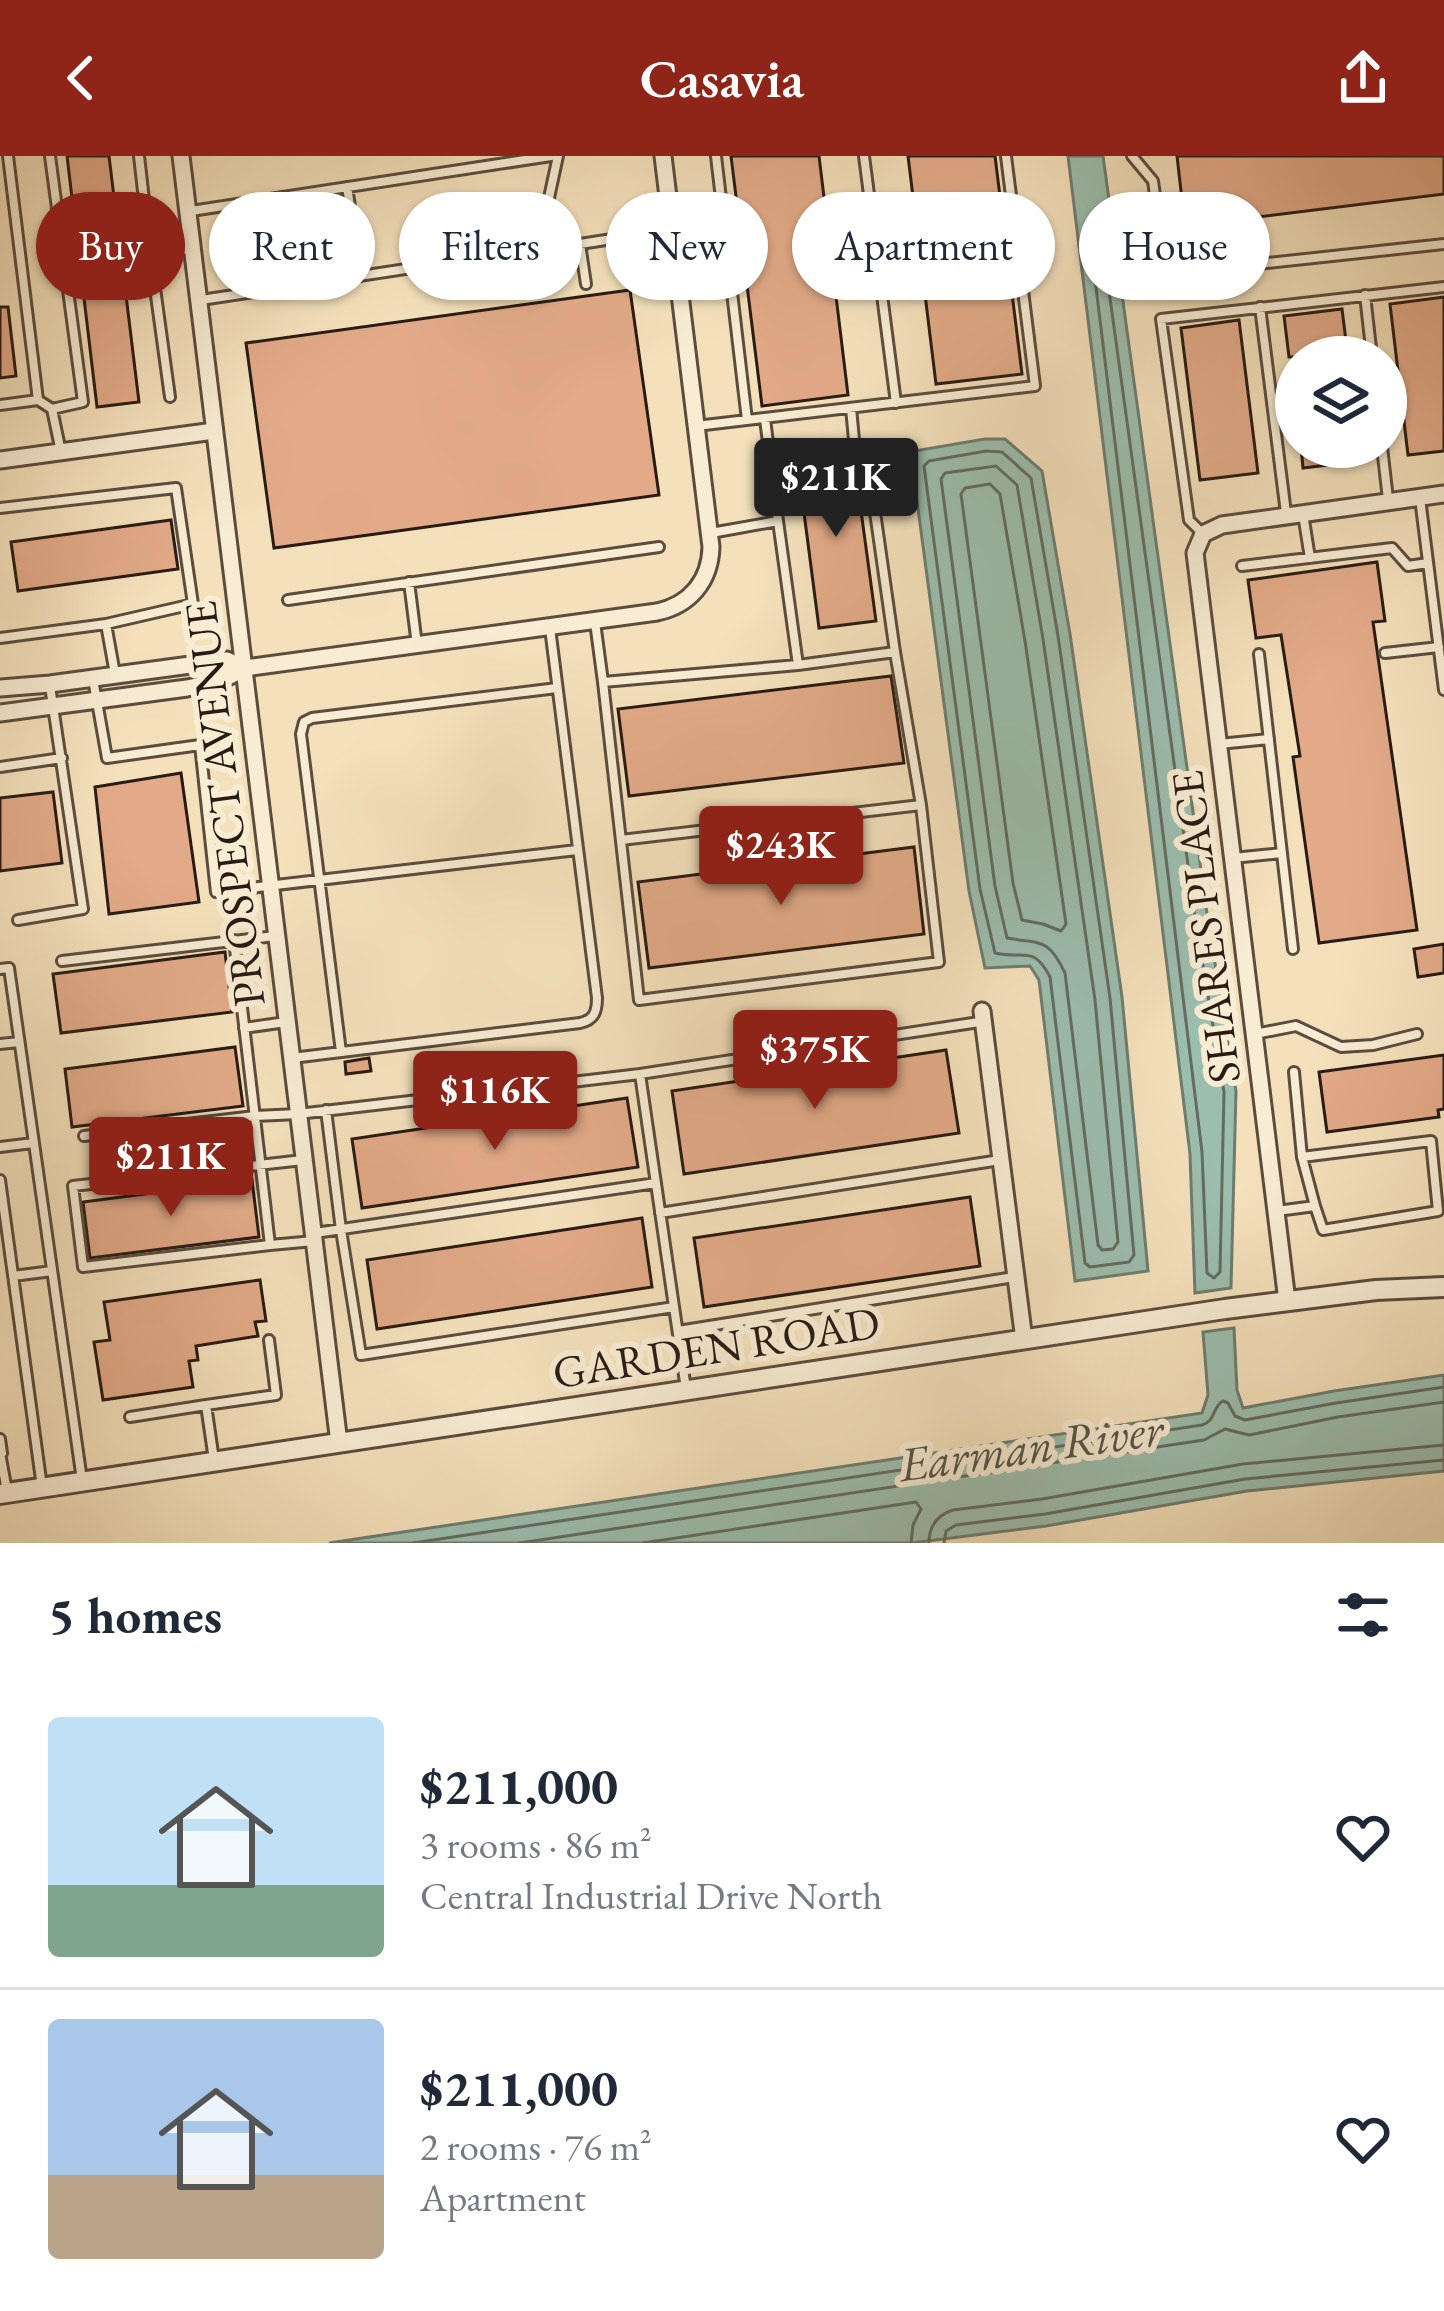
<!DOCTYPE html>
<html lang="en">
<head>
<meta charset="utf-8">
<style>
	body { margin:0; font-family:"EB Garamond",serif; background:#f2f2f3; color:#1f2937; height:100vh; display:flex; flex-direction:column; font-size:45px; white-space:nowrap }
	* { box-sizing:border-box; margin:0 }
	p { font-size:39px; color:#747a83 }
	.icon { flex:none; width:66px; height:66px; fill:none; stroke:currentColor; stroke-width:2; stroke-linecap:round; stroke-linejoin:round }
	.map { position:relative; height:1387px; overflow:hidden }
	.panel { display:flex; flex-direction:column; background:#fff; flex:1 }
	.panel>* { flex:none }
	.banner { position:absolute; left:36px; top:36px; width:1374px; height:108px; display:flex; gap:24px }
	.tools { position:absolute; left:1275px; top:180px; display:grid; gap:24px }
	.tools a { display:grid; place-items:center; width:132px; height:132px; border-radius:50%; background:#fff; box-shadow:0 3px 9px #0004; font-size:60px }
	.price { position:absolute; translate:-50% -102px; padding:0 27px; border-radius:12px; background:#8f2418; color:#fff; font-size:39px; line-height:78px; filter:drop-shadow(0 3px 6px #0008) }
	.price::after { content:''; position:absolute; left:50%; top:72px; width:36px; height:27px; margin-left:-18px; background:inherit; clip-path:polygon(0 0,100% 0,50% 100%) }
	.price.selected { background:#222; color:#fff }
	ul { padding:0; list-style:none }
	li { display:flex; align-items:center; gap:36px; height:300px; padding:0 48px }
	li+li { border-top:3px solid #e0e1e3 }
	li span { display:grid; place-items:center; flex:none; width:336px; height:240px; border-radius:12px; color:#555 }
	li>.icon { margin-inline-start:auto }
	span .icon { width:144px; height:144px; fill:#fffc; stroke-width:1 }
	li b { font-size:51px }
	h2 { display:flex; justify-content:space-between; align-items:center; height:144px; padding:0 48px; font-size:51px }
	.chip { padding:0 42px; border-radius:54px; background:#fff; box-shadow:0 3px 9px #0004; font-size:42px; line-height:108px }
	.chip.selected { background:#8f2418; color:#fff }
	header { display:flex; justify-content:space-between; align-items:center; height:156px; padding:0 48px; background:#8f2418; color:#fff; font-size:54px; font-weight:600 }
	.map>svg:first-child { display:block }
	.water { fill:#9cbeae; stroke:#6e7d70; stroke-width:3 }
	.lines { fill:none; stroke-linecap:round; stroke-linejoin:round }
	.shore { stroke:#626c61; stroke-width:3 }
	.building { fill:#e2aa88; stroke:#291b14; stroke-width:3 }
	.service-casing { stroke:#5c4c3e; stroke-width:14 }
	.minor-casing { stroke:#5c4c3e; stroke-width:21 }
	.tertiary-casing { stroke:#5c4c3e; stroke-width:24 }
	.service { stroke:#f8ecd3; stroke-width:8 }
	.minor { stroke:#f8ecd3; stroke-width:15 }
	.tertiary { stroke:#f8ecd3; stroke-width:18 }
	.labels { text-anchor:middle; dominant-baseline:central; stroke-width:12; stroke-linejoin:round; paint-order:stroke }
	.street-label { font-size:45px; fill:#291b14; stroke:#f8ecd3 }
	.water-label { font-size:48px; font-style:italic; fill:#51544a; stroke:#f8ecd3 }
</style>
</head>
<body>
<header><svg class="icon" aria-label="back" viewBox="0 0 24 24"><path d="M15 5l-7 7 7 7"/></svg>Casavia<svg class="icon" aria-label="share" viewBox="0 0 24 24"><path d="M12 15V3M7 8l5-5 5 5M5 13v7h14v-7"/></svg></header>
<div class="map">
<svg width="1444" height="1387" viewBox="0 0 1444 1387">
	<rect width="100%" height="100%" fill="#f4e1bc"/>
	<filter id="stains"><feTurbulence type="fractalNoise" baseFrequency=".00167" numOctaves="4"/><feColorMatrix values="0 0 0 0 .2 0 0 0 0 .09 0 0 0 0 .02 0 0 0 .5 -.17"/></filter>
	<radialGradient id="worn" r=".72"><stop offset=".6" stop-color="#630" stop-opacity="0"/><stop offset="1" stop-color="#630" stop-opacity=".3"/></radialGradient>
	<path class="water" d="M1068 0H1103L1208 765 1236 935 1231 1132 1195 1137 1190 998Z
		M985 283H1005L1042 315 1070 478 1122 841 1148 1115 1075 1125 1039 824 1030 810 985 812 969 735 911 300 914 295Z
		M1234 1172 1237 1234 1243 1252 1334 1235 1444 1219V1315L1247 1335 1046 1370 912 1387H329L1202 1257 1208 1239 1203 1176Z"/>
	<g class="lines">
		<path class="shore" d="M1099 108 1106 113 1196 767 1224 936 1220 1116 1214 1122 1207 1117 1202 996 1094 115Z
			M986 295 1002 296 1031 322 1058 480 1110 842 1134 1099 1129 1106 1090 1111 1085 1107 1050 821C1033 788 1024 804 995 797L980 733 924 310 929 305Z
			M996 310 1017 329 1043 483 1095 844 1118 1086 1113 1093 1102 1094 1098 1089 1065 817C1048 781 1040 788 1007 782L995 730 941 323 945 317Z
			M990 328 1000 338 1025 485 1066 768 1061 775 1043 768 1022 764 1013 727 961 338 965 332Z
			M413 1387 1202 1269C1216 1265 1212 1251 1223 1245L1228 1247 1235 1260 1245 1264 1336 1247 1444 1231
			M520 1387 1204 1284 1225 1273 1249 1279 1338 1261 1444 1246
			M643 1387 916 1346 921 1353 913 1369 911 1387
			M929 1387C929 1370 937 1359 953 1354L1042 1343 1243 1308 1444 1289
			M944 1387 946 1375 956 1369 1045 1358 1245 1323 1444 1304"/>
	</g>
	<path class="building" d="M67 0H109L139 246 97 251Z
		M731 0H819L848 239 762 250Z
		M908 0H995L1022 218 936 228Z
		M1177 0H1444V38L1185 70Z
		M630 134 659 339 274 392 246 187Z
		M1444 141V295L1408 299 1390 148Z
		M0 151H8L16 220 0 222Z
		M1342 153 1348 201H1289L1284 160Z
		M1239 164 1258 317 1200 324 1181 172Z
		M1301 291H1359L1361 305 1303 312Z
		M853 296 876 465 819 472 797 303Z
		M171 364 178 413 18 435 11 386Z
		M1377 406 1385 465 1373 466 1417 774 1319 787 1293 601 1300 600 1281 479 1256 482 1248 424Z
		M891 520 904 607 629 640 618 553Z
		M181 617 199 746 109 758 95 631Z
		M53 636 62 707 0 715V642Z
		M914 691 924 778 649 812 638 726Z
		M1444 788V817L1418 821 1414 793Z
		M225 796 232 856 61 877 53 818Z
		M235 891 243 950 72 971 65 913Z
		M946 894 959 977 684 1018 672 935Z
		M1444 899V953L1438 954 1439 961 1327 976 1319 916Z
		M369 902 371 915 346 918 345 906Z
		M627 942 638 1011 362 1052 352 983Z
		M252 1024 259 1081 90 1102 83 1046Z
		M970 1041 980 1110 704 1151 694 1082Z
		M642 1062 652 1131 377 1173 367 1104Z
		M260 1124 266 1165 255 1166 258 1180 196 1190 198 1204 189 1205 193 1231 103 1244 94 1186 110 1184 104 1146Z"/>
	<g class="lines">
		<g class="service-casing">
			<path id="service" d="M8 0 38 244
				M50 0 83 246 52 253
				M139 0 150 96 190 93
				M716 0 747 264
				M864 0 896 247
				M1132 0 1153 25 1166 118 1444 88
				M347 31 361 120
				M284 41 289 75
				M246 47 251 81 352 66
				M191 55 551 0
				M150 96 170 241
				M586 128 580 88 670 74
				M1365 139 1372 201
				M201 144 538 93 558 0
				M1260 151 1286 357
				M0 249 38 244 52 253 61 296
				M696 270 1035 230 1006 0
				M1382 291 1388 343
				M1420 342 1444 534
				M0 352 176 332 193 448 106 468 115 518
				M1303 358 1310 402
				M778 365 798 509 895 496
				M711 377 778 365 765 263
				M1203 378 1189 364 1161 163 1444 131
				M1242 410 1392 392 1408 410 1428 407
				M409 426 417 489
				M288 444 659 391
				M595 466 603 526 798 509
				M0 482 106 468
				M1385 497 1439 491
				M1259 498 1293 793
				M93 523 107 602 200 589 216 736 577 694
				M603 526 639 844 939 806 921 649 895 496 867 300 854 284 851 252
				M1219 588 1269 583
				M0 611 62 602
				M621 684 921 649
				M1233 702 1282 697
				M18 764 83 753 50 530
				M234 784 270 1089 314 1085
				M62 805 275 780
				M0 813 9 812 82 1324
				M244 872 286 866
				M1255 878 1296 870 1341 891 1373 889 1417 878
				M0 888 19 886
				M341 896 301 578 304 566 312 562 557 532
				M292 902 580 867C594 864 597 856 597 842L550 472
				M640 918 979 866 982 869
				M326 954 341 1074 361 1199 674 1151
				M84 980 255 960 298 958 640 918 686 1233
				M0 991 33 987
				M1302 1001 1315 1050
				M0 1024 42 1331
				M1277 1055 1315 1050 1323 1074 1438 1055 1431 985 1302 1001 1294 916
				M660 1057 1000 1004
				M315 1077 656 1027
				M270 1089 83 1111 73 1030 303 1004
				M13 1120 52 1115
				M678 1175 1014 1121
				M130 1261 206 1249
				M0 1283 2 1297
				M0 1297 7 1335
				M214 1304 206 1249 276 1239 269 1184"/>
		</g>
		<g class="minor-casing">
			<path id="minor" d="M181 0 339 1287
				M0 304 214 275
				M0 532 50 528 227 504 245 512
				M0 557 187 532 220 525 245 512 657 456C690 449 710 425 711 391L663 0
				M982 855 1024 1184
				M1287 1145 1195 397 1203 378 1222 369 1444 338"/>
		</g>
		<g class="tertiary-casing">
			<path id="tertiary" d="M0 1338 1225 1153 1376 1134 1444 1131"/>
		</g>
		<use href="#service" class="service"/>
		<use href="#minor" class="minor"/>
		<use href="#tertiary" class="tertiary"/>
	</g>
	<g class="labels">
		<g class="street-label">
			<text transform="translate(224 648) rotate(-97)">PROSPECT AVENUE</text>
			<text transform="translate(1205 771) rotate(-97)">SHARES PLACE</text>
			<text transform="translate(716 1191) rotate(-9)">GARDEN ROAD</text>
		</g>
		<g class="water-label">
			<text transform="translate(1031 1290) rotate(-8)">Earman River</text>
		</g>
	</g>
	<rect width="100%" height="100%" filter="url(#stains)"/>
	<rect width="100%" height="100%" fill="url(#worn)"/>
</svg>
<div class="tools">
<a><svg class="icon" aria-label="layers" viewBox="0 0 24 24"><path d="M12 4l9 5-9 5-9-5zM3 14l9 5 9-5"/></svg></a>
</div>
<b class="price selected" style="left:836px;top:384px">$211K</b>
<b class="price" style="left:781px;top:752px">$243K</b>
<b class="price" style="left:815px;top:956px">$375K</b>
<b class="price" style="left:495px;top:997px">$116K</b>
<b class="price" style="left:171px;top:1063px">$211K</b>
<div class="banner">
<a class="chip selected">Buy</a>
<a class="chip">Rent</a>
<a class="chip">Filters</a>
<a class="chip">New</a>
<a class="chip">Apartment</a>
<a class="chip">House</a>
</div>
</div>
<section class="panel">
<h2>5 homes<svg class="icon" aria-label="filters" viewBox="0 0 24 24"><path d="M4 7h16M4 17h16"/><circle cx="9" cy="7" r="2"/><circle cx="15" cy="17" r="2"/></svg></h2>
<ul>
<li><span style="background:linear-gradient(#bfe0f5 70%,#7fa58c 0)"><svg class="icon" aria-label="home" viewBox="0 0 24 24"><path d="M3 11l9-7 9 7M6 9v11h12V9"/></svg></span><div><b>$211,000</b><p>3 rooms · 86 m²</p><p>Central Industrial Drive North</p></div><svg class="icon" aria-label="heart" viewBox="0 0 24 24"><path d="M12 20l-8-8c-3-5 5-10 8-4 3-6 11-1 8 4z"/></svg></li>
<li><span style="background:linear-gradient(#a9c7e8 65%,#b9a48a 0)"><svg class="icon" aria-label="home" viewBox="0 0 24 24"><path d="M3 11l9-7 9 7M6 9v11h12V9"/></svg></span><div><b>$211,000</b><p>2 rooms · 76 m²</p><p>Apartment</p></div><svg class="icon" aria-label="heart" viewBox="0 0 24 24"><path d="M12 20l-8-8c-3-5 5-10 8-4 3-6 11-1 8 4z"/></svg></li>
</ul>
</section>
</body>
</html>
